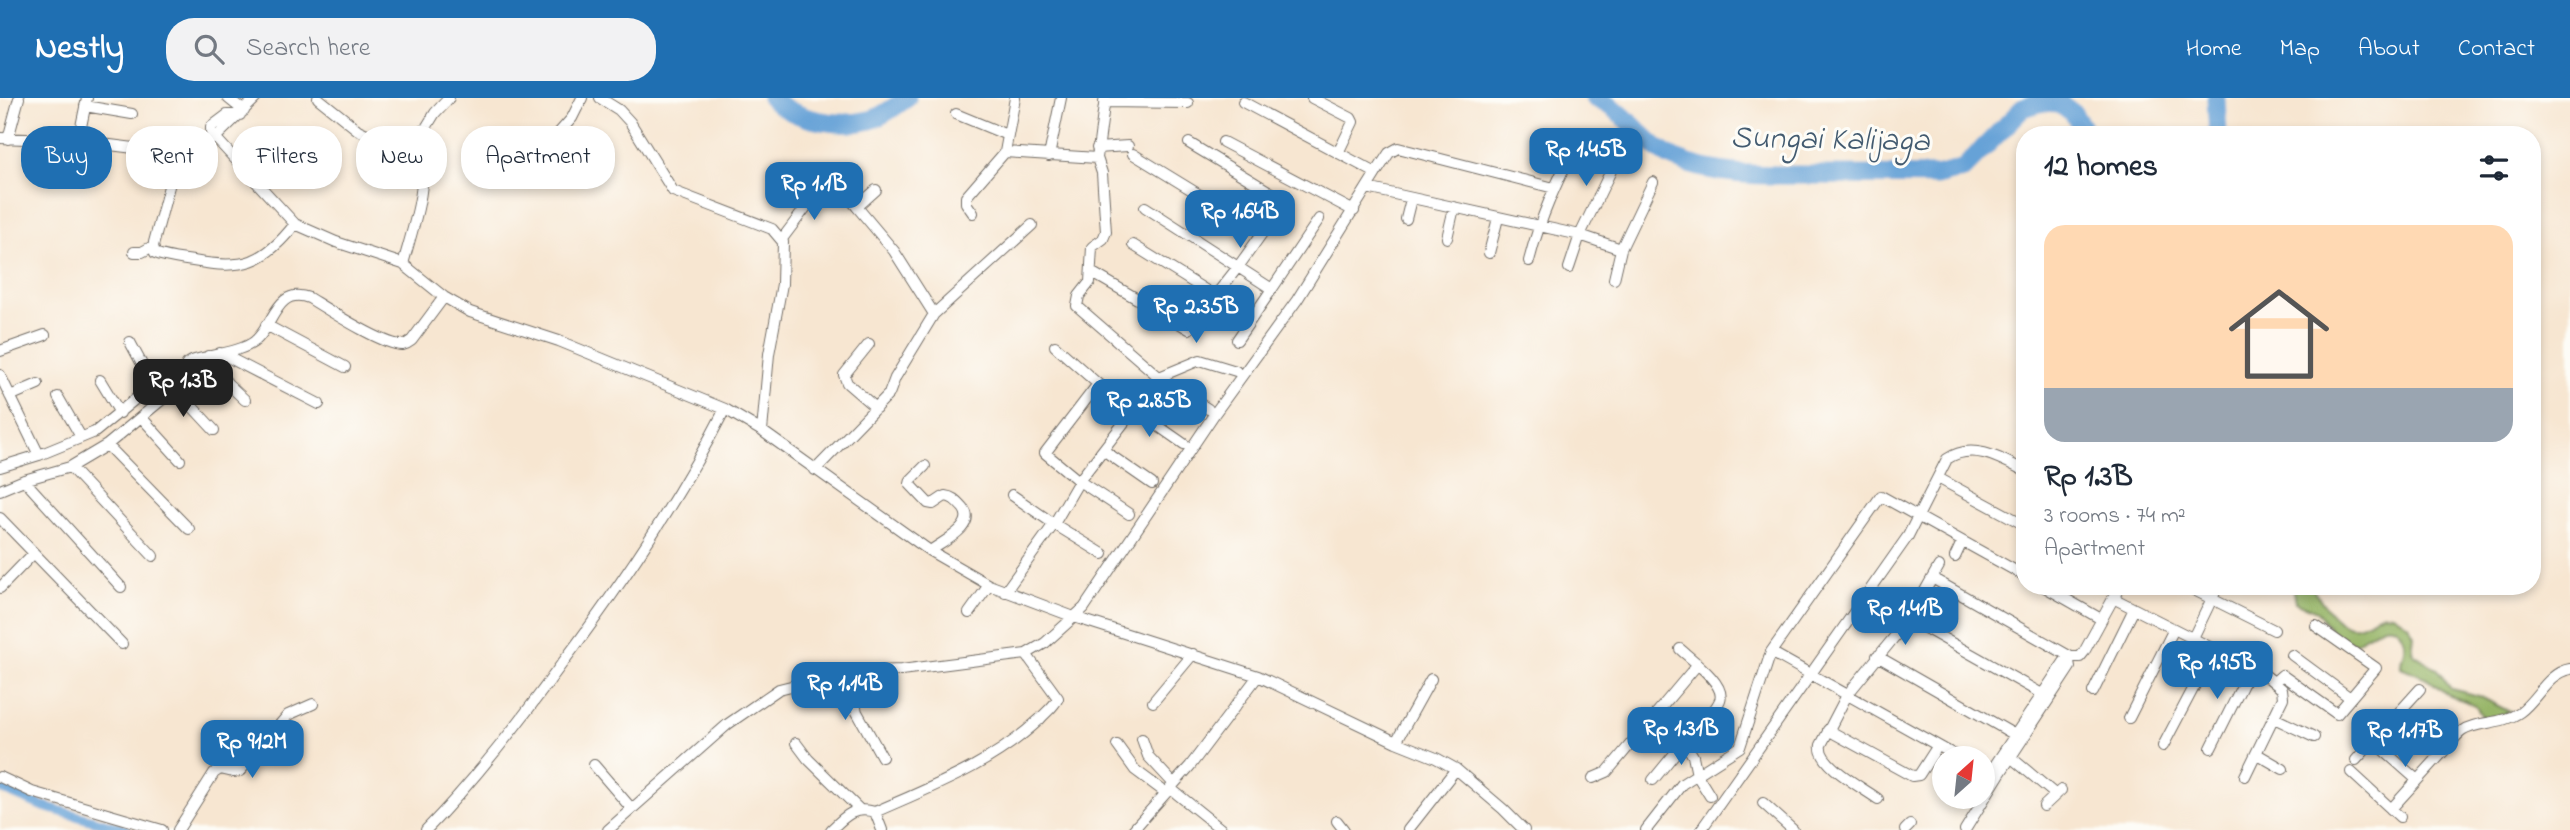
<!DOCTYPE html>
<html lang="en">
<head>
<meta charset="utf-8">
<style>
	body { margin:0; font-family:"Indie Flower",sans-serif; background:#f2f2f3; color:#1f2937; height:100vh; display:flex; flex-direction:column; font-size:26px; white-space:nowrap }
	* { box-sizing:border-box; margin:0 }
	p { font-size:23px; color:#747a83 }
	.icon { flex:none; width:38px; height:38px; fill:none; stroke:currentColor; stroke-width:2; stroke-linecap:round; stroke-linejoin:round }
	.map { position:relative; flex:1; overflow:hidden }
	.panel { position:absolute; left:2016px; top:28px; width:525px; height:469px; display:flex; flex-direction:column; background:#fff; border-radius:28px; box-shadow:0 4px 10px #0003 }
	.panel>* { flex:none }
	.guide { position:absolute; left:21px; top:28px; width:665px; height:63px; display:flex; gap:14px }
	.needle { width:46px; rotate:27deg }
	.controls { position:absolute; left:1932px; top:648px; display:grid; gap:14px }
	.controls a { display:grid; place-items:center; width:63px; height:63px; border-radius:50%; background:#fff; box-shadow:0 4px 10px #0003; font-size:35px }
	.price { position:absolute; translate:-50% -60px; padding:0 16px; border-radius:14px; background:#1f6fb2; color:#fff; font-size:23px; line-height:46px; filter:drop-shadow(0 2px 4px #0008) }
	.price::after { content:''; position:absolute; left:50%; top:42px; width:21px; height:16px; margin-left:-10px; background:inherit; clip-path:polygon(0 0,100% 0,50% 100%) }
	.price.current { background:#222; color:#fff }
	ul { padding:0; list-style:none }
	li { display:grid; align-content:center; gap:14px; height:371px; padding:0 28px }
	li+li { border-top:2px solid #e0e1e3 }
	li span { display:grid; place-items:center; height:217px; border-radius:21px; color:#555 }
	li>.icon { margin-inline-start:auto }
	span .icon { width:126px; height:126px; fill:#fffc; stroke-width:1 }
	li b { font-size:30px }
	h2 { display:flex; justify-content:space-between; align-items:center; height:84px; padding:0 28px; font-size:30px }
	.pill { padding:0 24px; border-radius:28px; background:#fff; box-shadow:0 4px 10px #0003; font-size:24px; line-height:63px }
	.pill.current { background:#1f6fb2; color:#fff }
	header { display:flex; align-items:center; gap:42px; box-sizing:border-box; height:98px; padding:0 35px; background:#1f6fb2; color:#fff }
	header strong { font-size:33px }
	nav { display:flex; gap:38px; margin-inline-start:auto; font-size:24px }
	.search { width:490px; height:63px; background:#f2f2f3; display:flex; align-items:center; gap:18px; box-sizing:border-box; padding:0 24px; border-radius:28px; color:#747a83; font-size:26px }
	.map>svg:first-child { display:block }
	.forest { fill:#98b669; stroke:#62704a; stroke-width:2 }
	.lines { fill:none; stroke-linecap:round; stroke-linejoin:round }
	.canal { stroke:#66a2d7; stroke-width:10 }
	.river { stroke:#66a2d7; stroke-width:19 }
	.street-casing { stroke:#726c65; stroke-width:12 }
	.street { stroke:#fff; stroke-width:10 }
	.labels { text-anchor:middle; dominant-baseline:central; stroke-width:6; stroke-linejoin:round; paint-order:stroke }
	.water-label { font-size:32px; font-style:italic; fill:#435b70; stroke:#fdfcf7 }
</style>
</head>
<body>
<header>
<strong>Nestly</strong>
<div class="search"><svg class="icon" aria-label="search" viewBox="0 0 24 24"><circle cx="10" cy="10" r="6"/><path d="M15 15l6 6"/></svg>Search here</div>
<nav><a>Home</a><a>Map</a><a>About</a><a>Contact</a></nav>
</header>
<div class="map">
<svg width="2570" height="732" viewBox="0 0 2570 732">
	<rect width="100%" height="100%" fill="#fdfcf7"/>
	<filter id="ink" filterUnits="userSpaceOnUse"><feTurbulence type="fractalNoise" baseFrequency=".0143" numOctaves="2"/><feDisplacementMap in="SourceGraphic" scale="14" xChannelSelector="R" yChannelSelector="G"/><feConvolveMatrix kernelMatrix="1 2 1 2 8 2 1 2 1" color-interpolation-filters="sRGB"/></filter>
	<filter id="wash" filterUnits="userSpaceOnUse"><feTurbulence type="fractalNoise" baseFrequency=".00686" numOctaves="4" result="noise"/><feDisplacementMap in="SourceGraphic" scale="28" xChannelSelector="R" yChannelSelector="G"/><feGaussianBlur stdDeviation="1.57" result="paint"/><feColorMatrix in="noise" values="0 0 0 0 0 0 0 0 0 0 0 0 0 0 0 0 0 1.4 0 .05"/><feComposite in="paint" operator="in"/></filter>
	<g filter="url(#wash)">
		<rect width="100%" height="100%" fill="#f7e6d1"/>
		<path class="forest" d="M2292 488H2311C2321 502 2336 531 2357 528 2366 527 2374 518 2383 515L2393 516 2408 526 2414 537 2412 553 2414 556 2436 570 2451 591 2479 598 2510 614 2490 622 2482 618 2476 609 2466 603 2449 598 2427 580 2401 569C2400 560 2407 550 2404 541 2392 512 2369 537 2354 546L2331 533 2317 513 2295 504Z"/>
		<g class="lines">
			<path class="canal" d="M0 690 42 708 127 732"/>
			<path class="river" d="M771 0C795 22 838 30 870 22 882 19 897 7 907 0
				M1594 0C1630 14 1643 47 1675 61 1718 79 1766 77 1812 77 1854 77 1895 77 1936 78L1963 71 2023 10 2043 4 2060 5 2073 15 2087 37
				M2216 0 2218 37"/>
		</g>
	</g>
	<g filter="url(#ink)">
		<g class="lines">
			<g class="street-casing">
				<path id="street" d="M228 0 244 13
					M318 0 358 32 419 60 423 65C424 99 412 133 403 166
					M600 0 619 12 630 24 673 93 772 131 783 144 782 186 769 256 762 333
					M1105 0 1097 60 1102 75 1106 134 1103 141 1092 149 1090 184 1079 198 1077 208 1159 279 1208 311
					M1312 0 1351 20 1353 24 1338 55
					M1104 4 1188 5
					M85 8 132 16
					M956 16 1007 37
					M240 17H227L211 29V35L295 126 336 144 403 166 444 199 470 214 559 243 725 311 762 333 930 453 989 487 1074 519 1258 578 1396 644 1436 660 1456 671 1503 711 1524 732
					M0 40 78 43 134 50 187 51 215 40 256 0
					M8 41 19 0
					M78 43 87 0
					M1223 44 1354 113
					M1097 50 1128 48
					M179 51 153 148 155 155C167 160 181 161 193 163 243 172 264 166 295 126
					M1005 54 1015 0
					M541 55 572 20 582 0
					M410 56 435 15 449 0
					M1133 56 1262 135
					M1049 58 1061 0
					M1376 75 1389 55 1398 50 1554 90
					M1367 90 1580 137 1621 151
					M876 92 857 109 894 153 934 216
					M1145 109 1272 191 1319 121
					M973 115 966 105V99L1005 54 1097 60
					M1406 121 1411 101
					M1447 140 1454 110
					M782 141 822 88C838 83 848 98 857 109
					M1133 147 1215 198
					M134 154H142L153 148
					M1489 155 1498 120
					M1529 163C1540 119 1558 81 1579 40
					M1569 170 1580 137 1619 56
					M1091 174 1189 231 1238 169 1285 103 1189 45
					M1614 181 1621 151 1653 84
					M266 227 345 269
					M1237 242 1272 191
					M130 244 153 287
					M869 246 844 277 847 285 876 310
					M1055 248 1098 286 1184 346
					M0 253 45 237
					M220 255 319 306
					M208 258 227 285 245 302
					M0 277 39 357
					M100 282 120 315
					M1098 286 1045 355 1079 383 1129 416
					M175 290 214 332
					M10 298 38 286
					M58 299 81 339
					M142 320 180 362
					M107 347 189 431
					M1103 352 1152 386
					M925 368 911 382 910 386 928 405 933 406 945 398C954 399 957 404 963 410 978 428 942 444 930 453
					M0 369 39 357 95 334 155 285 165 280 182 276
					M70 369 153 458
					M815 372 889 296 895 280 934 216 1032 127
					M1938 380 2025 427
					M24 382 121 489
					M0 392 24 382 70 369 107 347 170 295 187 266 192 263C209 257 242 254 255 243 274 228 276 188 309 200 327 211 384 248 403 247 407 246 408 245 412 242L444 199
					M1012 397 1054 426 1103 456
					M0 420 122 546
					M1955 459 1962 444
					M1932 480 2071 559
					M2043 488 2101 521
					M2186 488 2274 532
					M0 490 33 456
					M1005 494 1054 426 1079 383 1159 279 1200 262 1236 273
					M2113 500 2265 577 2282 591 2283 600 2245 678
					M969 515 989 487
					M1909 521 2042 596
					M2193 540 2218 488
					M1680 551C1691 561 1726 586 1720 602 1714 616 1697 630 1688 642L1687 648
					M1771 554 1881 398 2025 478
					M2292 557 2349 599
					M1877 558 2015 637
					M847 574 857 614 882 659
					M2274 584 2282 577 2337 616 2376 570 2316 528
					M2093 594 2134 511
					M1153 604 1193 556
					M2400 613 2443 654C2449 647 2455 638 2462 633 2476 623 2502 627 2520 614 2538 601 2547 575 2570 571
					M2129 620 2174 531
					M2274 620 2314 639
					M1828 632 1912 678 1919 677 1937 649
					M1142 641 1148 658 1174 686
					M2373 643 2416 681
					M1396 644 1431 581
					M796 645 808 661 859 711
					M1117 647 1135 672 1166 695
					M2163 648 2214 551
					M2211 650 2251 570
					M2007 656 2056 697
					M2257 656 2283 671
					M2356 662 2420 591
					M594 667 631 710
					M1983 672 1990 673 1993 670 2064 564 2071 559H2080L2084 554 2120 488
					M2351 674 2400 719
					M1999 677 2070 569 2069 563
					M0 679 32 694 162 732
					M1593 680 1607 674 1697 567
					M1653 682 1676 654 1687 648 1693 658 1697 677 1710 698
					M1171 691 1222 732
					M1878 701C1863 690 1817 666 1821 647L1847 597 1909 521 1939 468
					M1763 705 1793 732
					M2044 708 2061 692
					M2391 711 2443 654
					M875 714 882 732
					M1337 723 1344 732
					M178 732 214 675 220 671 233 674 240 673 288 617 313 606
					M426 732C476 681 519 625 561 567 622 486 679 401 725 311
					M608 732 728 626 779 591 847 574 901 572 1026 556 1045 545 1084 510 1215 315 1297 202 1376 75 1243 4
					M831 732C845 718 854 708 875 714 934 688 992 666 1040 621 1046 614 1054 609 1058 600L1026 556
					M1133 732 1190 668 1258 578
					M1408 732 1456 671
					M1646 732 1682 686 1740 649 1771 554 1960 660
					M1701 732 1908 438 1947 361C1972 343 2002 361 2025 373
					M1905 732 1910 727
					M1965 732 1999 677 1996 673"/>
			</g>
			<use href="#street" class="street"/>
		</g>
	</g>
	<g class="labels">
		<g class="water-label">
			<text transform="translate(1830 43) rotate(1)">Sungai Kalijaga</text>
		</g>
	</g>
</svg>
<div class="controls">
<a><svg class="needle" viewBox="-14 -14 28 28"><path d="M0-13l5 13h-10z" fill="#e53935"/><path d="M0 13l5-13h-10z" fill="#747a83"/></svg></a>
</div>
<b class="price" style="left:1586px;top:90px">Rp 1.45B</b>
<b class="price" style="left:814px;top:124px">Rp 1.1B</b>
<b class="price" style="left:1240px;top:152px">Rp 1.64B</b>
<b class="price" style="left:1196px;top:247px">Rp 2.35B</b>
<b class="price current" style="left:183px;top:321px">Rp 1.3B</b>
<b class="price" style="left:1149px;top:341px">Rp 2.85B</b>
<b class="price" style="left:1905px;top:549px">Rp 1.41B</b>
<b class="price" style="left:2217px;top:603px">Rp 1.95B</b>
<b class="price" style="left:845px;top:624px">Rp 1.14B</b>
<b class="price" style="left:1681px;top:669px">Rp 1.31B</b>
<b class="price" style="left:2405px;top:671px">Rp 1.17B</b>
<b class="price" style="left:252px;top:682px">Rp 912M</b>
<div class="guide">
<a class="pill current">Buy</a>
<a class="pill">Rent</a>
<a class="pill">Filters</a>
<a class="pill">New</a>
<a class="pill">Apartment</a>
</div>
<section class="panel">
<h2>12 homes<svg class="icon" aria-label="filters" viewBox="0 0 24 24"><path d="M4 7h16M4 17h16"/><circle cx="9" cy="7" r="2"/><circle cx="15" cy="17" r="2"/></svg></h2>
<ul>
<li><span style="background:linear-gradient(#ffd9b3 75%,#9aa5b1 0)"><svg class="icon" aria-label="home" viewBox="0 0 24 24"><path d="M3 11l9-7 9 7M6 9v11h12V9"/></svg></span><div><b>Rp 1.3B</b><p>3 rooms · 74 m²</p><p>Apartment</p></div></li>
</ul>
</section>
</div>
</body>
</html>
